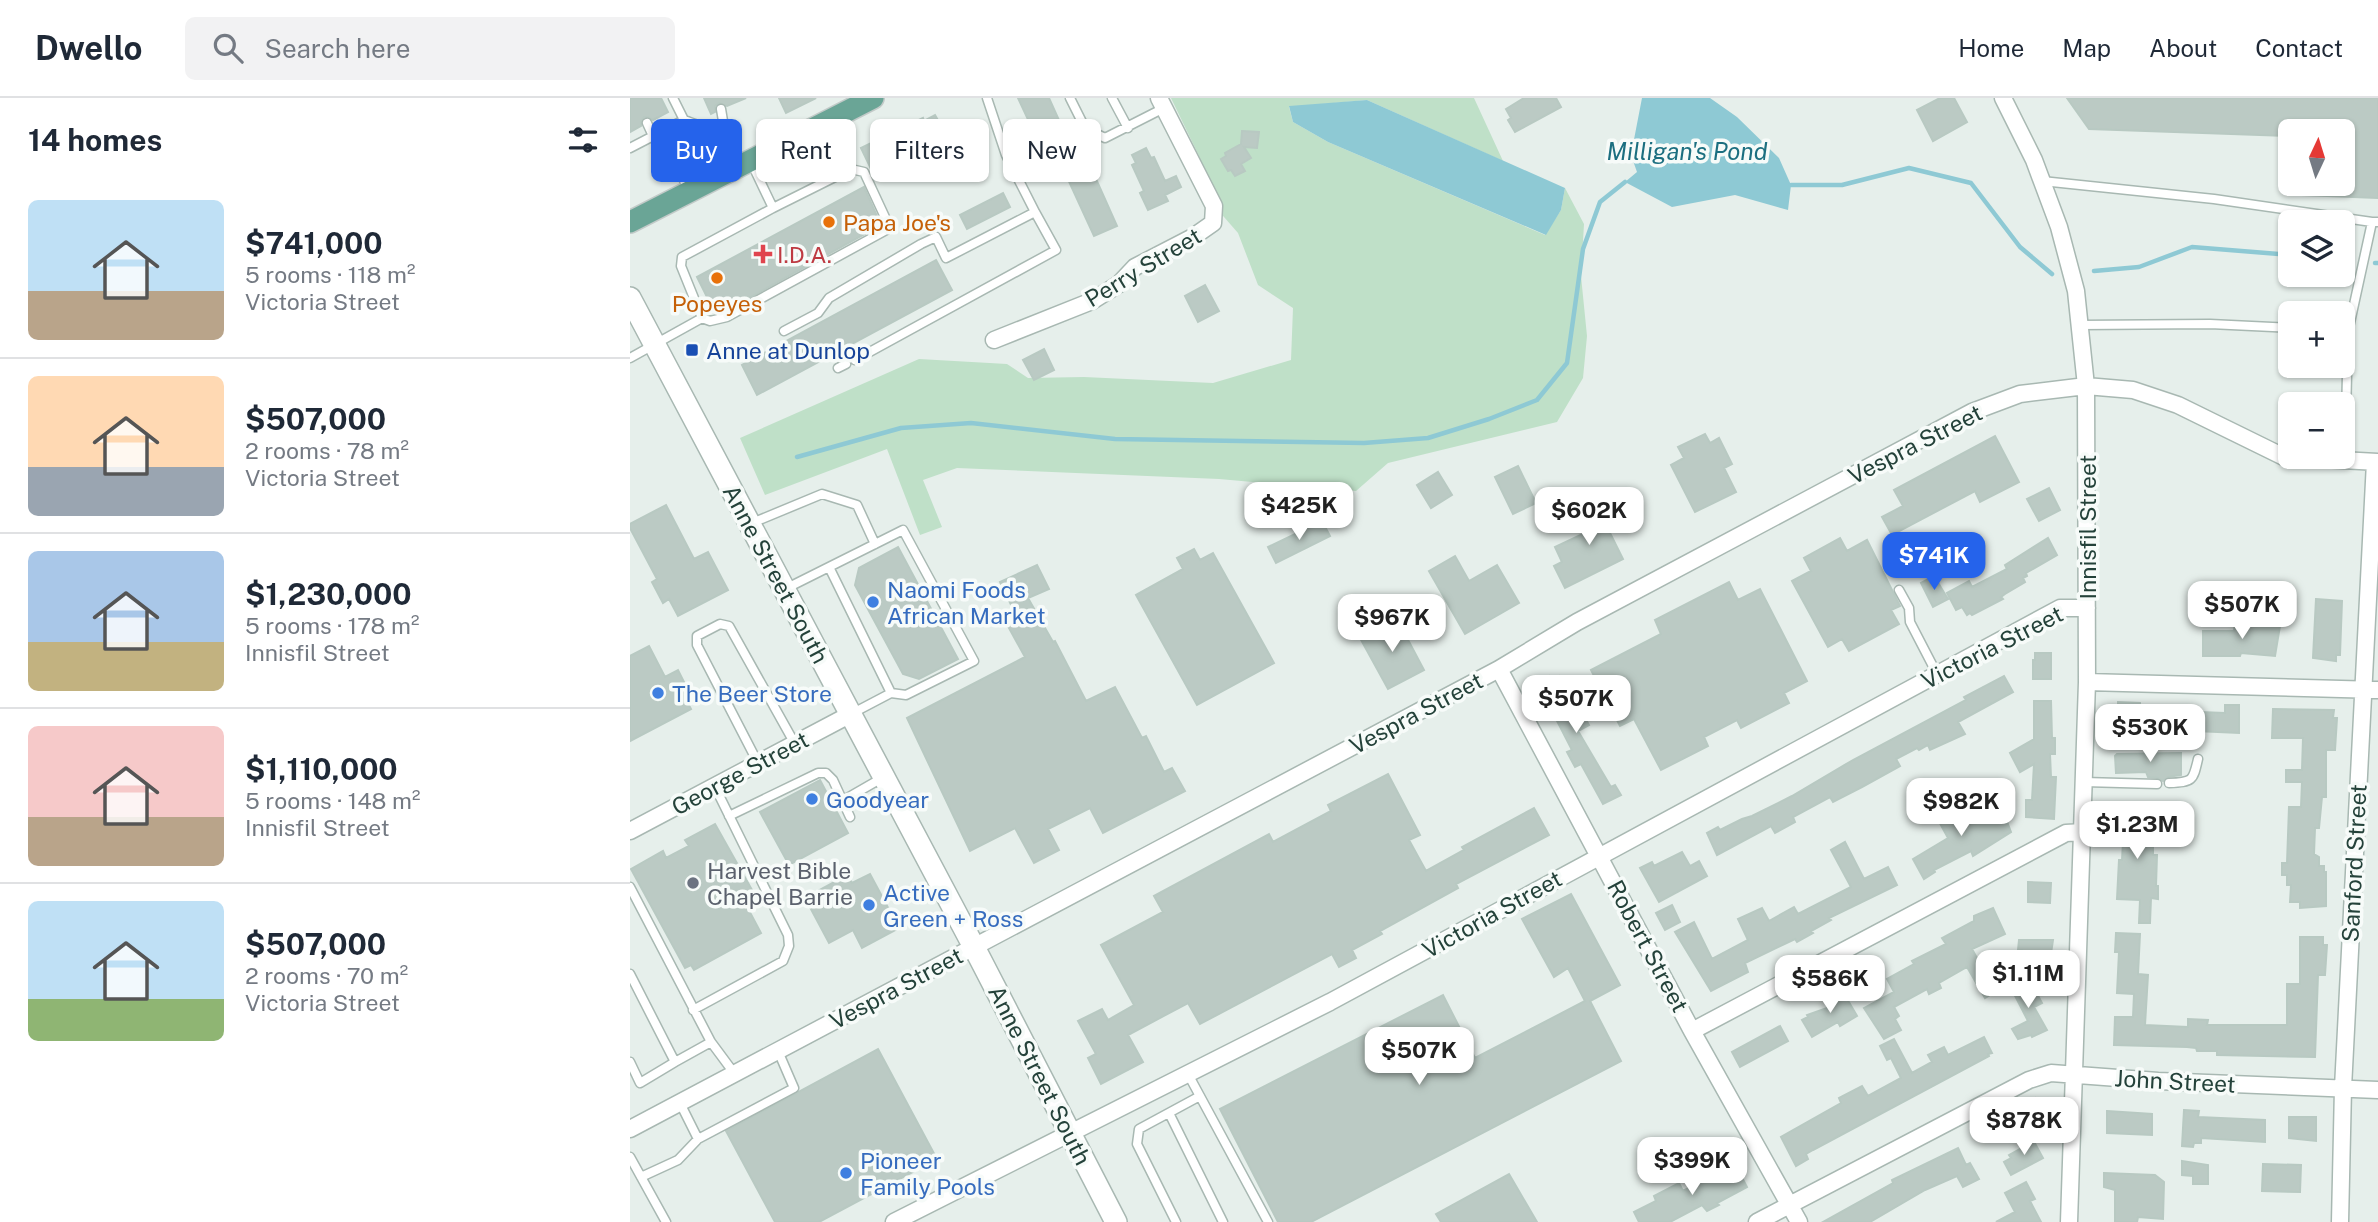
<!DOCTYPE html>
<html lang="en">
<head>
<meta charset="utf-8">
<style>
	body { margin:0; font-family:"Public Sans",sans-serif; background:#f2f2f3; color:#1f2937; height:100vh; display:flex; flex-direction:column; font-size:26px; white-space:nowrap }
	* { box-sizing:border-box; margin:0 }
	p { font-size:23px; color:#747a83 }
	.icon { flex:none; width:38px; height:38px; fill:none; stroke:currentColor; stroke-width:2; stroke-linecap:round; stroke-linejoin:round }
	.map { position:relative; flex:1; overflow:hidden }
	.details { display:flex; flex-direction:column; background:#fff; width:630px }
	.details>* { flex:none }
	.top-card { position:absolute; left:21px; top:21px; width:665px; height:63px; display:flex; gap:14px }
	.needle { width:46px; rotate:4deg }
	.fabs { position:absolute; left:1648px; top:21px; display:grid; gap:14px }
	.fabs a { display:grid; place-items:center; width:77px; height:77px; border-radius:10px; background:#fff; box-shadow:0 2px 5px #0004; font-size:35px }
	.price { position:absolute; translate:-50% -60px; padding:0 16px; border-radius:14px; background:#fff; color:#222; font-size:23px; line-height:46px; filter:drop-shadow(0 2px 4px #0008) }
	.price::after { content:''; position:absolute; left:50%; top:42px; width:21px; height:16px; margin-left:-10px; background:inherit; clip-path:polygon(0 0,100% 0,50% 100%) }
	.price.selected { background:#2563eb; color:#fff }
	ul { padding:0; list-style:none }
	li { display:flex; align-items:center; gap:21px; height:175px; padding:0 28px }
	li+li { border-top:2px solid #e0e1e3 }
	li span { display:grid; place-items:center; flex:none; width:196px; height:140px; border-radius:10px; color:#555 }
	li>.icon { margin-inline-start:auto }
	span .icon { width:84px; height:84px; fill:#fffc; stroke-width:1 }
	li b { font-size:30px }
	h2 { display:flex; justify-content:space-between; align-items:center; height:84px; padding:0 28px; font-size:30px }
	.tag { padding:0 24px; border-radius:10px; background:#fff; box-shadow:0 2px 5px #0004; font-size:24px; line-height:63px }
	.tag.selected { background:#2563eb; color:#fff }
	header { display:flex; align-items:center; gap:42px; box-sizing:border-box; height:98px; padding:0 35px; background:#fff; border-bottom:2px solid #e0e1e3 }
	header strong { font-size:33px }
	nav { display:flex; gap:38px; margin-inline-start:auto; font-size:24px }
	.search { width:490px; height:63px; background:#f2f2f3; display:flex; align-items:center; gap:18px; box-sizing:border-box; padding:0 24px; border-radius:10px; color:#747a83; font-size:26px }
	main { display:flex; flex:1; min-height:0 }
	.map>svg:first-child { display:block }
	.green { fill:#bfe0c8 }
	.water { fill:#8ec9d4 }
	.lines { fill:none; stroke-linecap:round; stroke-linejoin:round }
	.stream { stroke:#8ec9d4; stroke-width:4.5 }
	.building { fill:#bbcac4; stroke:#b8c9c2; stroke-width:2 }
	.service-casing { stroke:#a8b8b2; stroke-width:11 }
	.minor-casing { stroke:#a8b8b2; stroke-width:19 }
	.tertiary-casing { stroke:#a8b8b2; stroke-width:24 }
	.primary-casing { stroke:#c2cac8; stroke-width:24 }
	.service { stroke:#fff; stroke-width:8 }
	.minor { stroke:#fff; stroke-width:16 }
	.tertiary { stroke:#fff; stroke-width:21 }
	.primary { stroke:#6aa596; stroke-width:21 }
	.food-dot { fill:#e8710a; stroke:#f7fbf9; stroke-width:2.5 }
	.health-dot { fill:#e0444e; stroke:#f7fbf9; stroke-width:2.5 }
	.transit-dot { fill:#1a4fb4; stroke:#f7fbf9; stroke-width:2.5 }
	.shop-dot { fill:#3f7fe0; stroke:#f7fbf9; stroke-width:2.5 }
	.worship-dot { fill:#6b7280; stroke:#f7fbf9; stroke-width:2.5 }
	.labels { text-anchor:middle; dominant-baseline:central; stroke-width:7; stroke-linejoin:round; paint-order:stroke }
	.food-label { font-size:23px; fill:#c56008; stroke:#f7fbf9; text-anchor:start }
	.health-label { font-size:23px; fill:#be3a42; stroke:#f7fbf9; text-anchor:start }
	.street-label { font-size:23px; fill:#24423a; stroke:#f7fbf9 }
	.transit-label { font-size:23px; fill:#164399; stroke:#f7fbf9; text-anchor:start }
	.shop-label { font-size:23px; fill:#366cbe; stroke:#f7fbf9; text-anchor:start }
	.worship-label { font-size:23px; fill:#5b616d; stroke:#f7fbf9; text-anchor:start }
	.water-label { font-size:24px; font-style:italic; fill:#1c6f80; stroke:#f7fbf9 }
</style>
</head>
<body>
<header>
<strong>Dwello</strong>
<div class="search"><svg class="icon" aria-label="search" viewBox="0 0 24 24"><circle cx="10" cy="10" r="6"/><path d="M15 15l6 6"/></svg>Search here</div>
<nav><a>Home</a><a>Map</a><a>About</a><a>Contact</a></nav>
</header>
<main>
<section class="details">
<h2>14 homes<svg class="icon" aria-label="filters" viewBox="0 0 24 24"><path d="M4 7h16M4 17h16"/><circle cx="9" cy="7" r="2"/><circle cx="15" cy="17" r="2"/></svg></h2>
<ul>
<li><span style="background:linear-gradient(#bfe0f5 65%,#b9a48a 0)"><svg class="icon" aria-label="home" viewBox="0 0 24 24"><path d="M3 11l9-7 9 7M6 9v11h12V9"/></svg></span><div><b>$741,000</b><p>5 rooms · 118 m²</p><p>Victoria Street</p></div></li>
<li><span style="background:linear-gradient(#ffd9b3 65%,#9aa5b1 0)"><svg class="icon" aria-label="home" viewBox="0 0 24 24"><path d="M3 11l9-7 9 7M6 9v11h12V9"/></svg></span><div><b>$507,000</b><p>2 rooms · 78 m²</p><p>Victoria Street</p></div></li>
<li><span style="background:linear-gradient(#a9c7e8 65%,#c2b280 0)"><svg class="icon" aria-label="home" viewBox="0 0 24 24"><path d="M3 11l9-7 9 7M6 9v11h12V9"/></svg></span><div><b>$1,230,000</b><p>5 rooms · 178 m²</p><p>Innisfil Street</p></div></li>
<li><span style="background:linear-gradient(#f6c9c9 65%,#b9a48a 0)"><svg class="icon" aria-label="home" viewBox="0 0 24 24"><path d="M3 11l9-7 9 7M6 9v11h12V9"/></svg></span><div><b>$1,110,000</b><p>5 rooms · 148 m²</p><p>Innisfil Street</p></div></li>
<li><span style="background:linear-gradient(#bfe0f5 70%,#8fb573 0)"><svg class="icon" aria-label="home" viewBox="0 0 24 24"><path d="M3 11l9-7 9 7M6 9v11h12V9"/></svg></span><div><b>$507,000</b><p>2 rooms · 70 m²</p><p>Victoria Street</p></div></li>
</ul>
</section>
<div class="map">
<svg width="1748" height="1124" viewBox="0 0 1748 1124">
	<rect width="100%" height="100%" fill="#e6efeb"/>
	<path class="green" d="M541 0H844L873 63 737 2 659 9 663 24 698 44 915 137 931 112 935 90 954 126 951 178 957 238 953 280 927 324 758 365 726 393 589 381 327 370 293 382 312 429 290 437 257 351 135 397 110 340 289 261 377 266 398 280 454 279 583 285 661 262 663 210 628 187 608 135 580 103 569 58Z"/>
	<path class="water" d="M1012 0H1080L1107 19 1149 60 1161 87 1158 112 1105 97 1042 109 995 84 1007 74 1001 57Z
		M737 2 935 90 931 112 916 137 698 44 663 24 659 8Z"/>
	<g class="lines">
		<path class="stream" d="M1161 87H1212L1279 70 1341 85 1390 149 1422 176
			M1713 162 1721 163
			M1745 165H1748
			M1464 173 1509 169 1562 149 1661 157
			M167 359 271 330 341 325 485 341 734 345 798 340 859 321 907 302 937 265 953 151 970 104 995 84"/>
	</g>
	<path class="building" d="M0 0H31L38 14 23 22 18 19H14L11 24V28L0 34Z
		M74 0H116L97 8 89 5 85 8V14L81 16Z
		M149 0H186L156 15Z
		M388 0H419L445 58 454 54 487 128 464 138 431 66 421 71Z
		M894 0H926L931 9 885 34 878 22 881 20 876 11Z
		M1310 0H1324L1337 24 1303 43 1287 12Z
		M1437 0H1748V100L1672 97 1673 86H1713V33H1661V38L1459 31Z
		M305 17 315 35 312 37V39L299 46 298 44 243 75 231 50 293 20 294 23Z
		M612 33 629 34 627 50 614 49 621 60 611 66 615 73 605 78 601 72 598 73 591 61 596 58 595 55 611 46Z
		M516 50 521 60 524 59 535 83 546 78 551 89 535 97 538 103 518 112 510 95 514 93 502 67 506 65 502 57Z
		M234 89 251 127 97 212 85 215 67 179Z
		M373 95 380 109 337 131 330 117Z
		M306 162 322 192 127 297 112 267Z
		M575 187 589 213 568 224 555 198Z
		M414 251 424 272 404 282 393 262Z
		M1075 336 1080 345 1089 340 1102 366 1094 370 1106 394 1065 414 1041 367 1054 360 1048 349Z
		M1365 338 1389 384 1350 404 1345 393 1262 437 1252 419 1273 408 1264 392Z
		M888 368 906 405 883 416 865 379Z
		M808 374 822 397 801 410 787 387Z
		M1419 390 1430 412 1409 423 1397 401Z
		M980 402 989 420 976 427 993 461 935 490 924 468 932 464 925 449 955 435 947 418Z
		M36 407 64 461 78 454 98 492 48 518 39 501 33 505 22 484 27 481 0 430V426Z
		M692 423 700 438 646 465 638 449Z
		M1210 440 1217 453 1237 442 1270 508 1261 512 1269 526 1219 553 1212 541 1198 549 1162 483 1181 473 1174 460Z
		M1418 440 1427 457 1396 475 1397 478 1393 480 1395 484 1375 496 1371 499 1373 501 1342 517 1340 515 1337 517 1332 509 1326 512 1317 495 1339 483 1342 489 1377 471 1375 467Z
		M268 449 328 561 289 581 273 576 225 487 229 470Z
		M564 451 570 462 583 455 644 565 567 607 506 497 553 471 547 460Z
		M825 458 839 483 867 467 889 505 835 536 799 473Z
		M407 467 419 491 398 500 423 544 425 543 456 603 485 589 512 640 516 638 534 674 542 670 555 693 473 735 460 710 418 731 429 752 404 765 385 730 340 753 277 620 395 559 374 521 385 515 370 484Z
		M1304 478 1318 501 1303 509 1291 485Z
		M1099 484 1108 502 1130 491 1177 583 1154 595 1159 605 1111 630 1107 622 1074 639 1078 648 1031 672 1004 621 990 628 961 572 1031 536 1025 522Z
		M1686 501 1712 503 1710 557H1706V563L1683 560Z
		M767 521 794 572 758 591 730 540Z
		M1605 526 1650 528 1645 558 1611 555 1610 558H1573V533H1604Z
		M19 548 35 579 48 572 59 594 53 596 61 611 0 643V558Z
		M1405 555H1421V581H1403V562H1405Z
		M919 578 921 582 929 578 940 598 942 596 959 627 948 633 981 689 985 687 991 697 973 706 951 666 945 669 937 654 942 652 907 584Z
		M1374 578 1383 594 1328 624 1335 636 1300 652 1298 647 1289 652 1287 650 1266 661 1270 668 1232 689 1203 704 1200 699 1163 719 1165 724 1145 735 1141 728 1087 757 1077 735 1088 729 1090 732 1112 721 1122 718 1162 698 1223 662 1336 602 1334 599Z
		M1404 603H1421L1422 640H1425V656H1420L1421 679H1426L1424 721 1396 719V702H1402L1404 666 1390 674 1380 655 1404 641Z
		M1488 604 1510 605 1511 632H1488Z
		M1595 607H1609V635L1544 632 1545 613 1595 615Z
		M1643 611 1704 612 1703 620H1707L1705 652H1696V699H1692L1689 730H1685L1684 756 1689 759V768H1694V774H1696V808L1670 810V804H1660L1661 787H1657V777H1652V765H1657L1659 709H1671L1672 684H1656V672H1672L1673 640H1642Z
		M1551 655V677L1538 679 1533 683 1528 680 1518 679 1516 674 1486 675 1485 658 1487 656Z
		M758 676 790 737 779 742 796 773 834 752 832 749 904 710 919 737 826 786 828 790 750 833 752 836 722 852 726 860 709 869 702 856 570 926 558 905 498 937 513 964 471 986 458 960 466 956 448 923 472 911 478 922 504 907 471 847 533 814 524 798 639 736 643 744 701 713 698 707Z
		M190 682 218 735 159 767 130 714Z
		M1311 702 1321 721 1330 716 1334 723 1340 720 1342 724 1362 713 1366 720 1374 716 1381 734 1343 758 1341 753 1304 772 1305 774 1294 781 1283 761 1318 740 1300 707Z
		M1485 715H1523V757H1527L1526 788H1528V801L1521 800 1520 825H1509L1510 802 1487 801 1489 762H1492L1493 744 1485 732Z
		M85 726 126 799 115 805 131 835 64 872 61 867 55 870 1 771 33 753 36 760 59 748 55 742Z
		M1215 744 1234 781 1258 769 1267 787 1199 820 1201 822 1181 833 1183 835 1167 844 1165 841 1115 865 1118 874 1081 893 1045 834 1064 824 1082 861 1118 842 1108 821 1132 810 1139 823 1164 809 1168 816 1221 789 1201 752Z
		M1052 754 1060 768 1069 763 1077 778 1029 804 1010 770 1022 764 1024 768Z
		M240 776 269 830 232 850 223 832 199 845 175 800 217 777 222 785Z
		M1398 784 1421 785 1420 805 1398 804Z
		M941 796 990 887 960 903 991 963 681 1124H648L590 1011 813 897 845 960 955 903 938 870 924 879 892 821Z
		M1042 807 1050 824 1035 832 1026 815Z
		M1363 810 1375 836 1342 851 1357 878 1362 875 1371 890 1355 900 1337 869 1309 885 1311 890 1299 896 1297 891 1264 909 1269 918 1265 921 1271 932 1254 941 1234 910 1264 894 1257 881 1284 866 1282 863 1316 846 1312 840 1344 823V818Z
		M1486 835 1510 836 1508 876 1518 877 1515 927 1558 929V921L1578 922 1577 927H1657V886H1670V839H1693V847H1697L1695 877H1688L1685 959 1587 957V953H1567L1566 950 1557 949 1484 947 1485 919H1503L1504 896 1487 895 1489 854H1485Z
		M1389 842H1423L1420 862 1392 861V852H1388Z
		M1399 881 1412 905 1404 909 1417 932 1402 939 1401 937 1388 941 1382 931 1398 923 1381 890Z
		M1213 894 1227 918 1210 928 1208 924 1182 939 1172 922 1178 919 1177 917 1200 909 1196 903Z
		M1150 928 1158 943 1110 969 1102 954Z
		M1354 939 1362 955 1358 956 1359 958 1183 1052 1176 1056 1178 1061 1166 1068 1151 1039 1211 1005 1209 1000 1232 988 1238 998 1271 980 1261 960 1257 962 1250 948 1264 941 1282 975 1302 964 1298 957 1314 949 1318 957Z
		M248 951 307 1061 189 1124H145L96 1033Z
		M1405 1000 1411 1012 1385 1025 1379 1013Z
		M1554 1012 1569 1013 1568 1019 1635 1022V1044L1571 1040V1045H1564L1563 1049 1552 1048Z
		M1477 1013 1522 1016V1037L1477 1035Z
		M1659 1019H1686V1043L1659 1040Z
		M1402 1040 1413 1060 1381 1077 1374 1064 1381 1060 1379 1057 1392 1050 1390 1046Z
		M1328 1050 1336 1067 1340 1065 1349 1081 1333 1089 1327 1078 1295 1092 1240 1124H1193L1263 1085 1262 1082Z
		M1552 1063 1578 1067V1086H1563V1078L1552 1077Z
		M1633 1066 1671 1067 1670 1094 1632 1093Z
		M1106 1068 1117 1089 1087 1105 1089 1107 1077 1113 1072 1107 1040 1124H1009L1004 1114 1026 1103 1024 1098 1049 1085 1053 1093 1093 1071 1094 1074Z
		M1474 1075 1525 1077 1534 1084 1533 1121 1508 1119 1507 1124H1485V1092L1474 1089Z
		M879 1076 907 1124H811L806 1116Z
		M1396 1084 1405 1101 1400 1103 1411 1124H1366L1385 1114 1375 1095Z"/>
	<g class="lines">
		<g class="service-casing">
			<path id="service" d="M440 0 455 30 475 40 534 10
				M482 0 498 30
				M54 22C69 27 82 35 93 23L91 11
				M17 25 23 38
				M31 34 58 91
				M0 50 54 22 43 0
				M1412 83 1584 101 1742 124
				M72 220 80 223 97 219 260 130 234 74 221 71 143 110
				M1450 227 1580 226 1661 230
				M154 233 188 215 199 200 291 146 306 139 316 160 405 114 376 57 357 0
				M0 260 72 220 51 168 52 159 143 110 121 64
				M225 262 426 152 405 114
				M208 270 216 266
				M1715 362 1718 234 1742 124H1748
				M122 425 192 396 227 407 245 446
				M199 469 261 595 221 616
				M157 490 273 432 344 563 276 597 261 595
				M1269 492 1279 510 1280 524 1307 576
				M128 665 67 547V538L90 526 99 528 165 646
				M1454 684 1527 686
				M1539 685C1563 684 1563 683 1568 661
				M212 703 252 680
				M99 718 188 675H196L203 682 220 719
				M0 789 81 944 104 975
				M0 876 45 964 81 944
				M63 912 153 863 159 848 158 837 85 689
				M0 964 10 985 45 964
				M558 976 638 1124
				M50 1005 68 1041 164 990 148 953
				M539 1015 593 1124
				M0 1059 36 1124
				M11 1079 48 1062 68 1041
				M546 1124 507 1046 509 1031 570 998"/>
		</g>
		<g class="minor-casing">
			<path id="minor" d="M1373 0 1404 62 1429 129 1446 193 1456 288 1457 584 1439 1124
				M364 242 462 203 489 186 505 169 563 139 583 125 584 108 529 0
				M869 571 1062 933 1169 1124
				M1457 584 1748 592
				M0 733 221 616
				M1062 933 1436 735 1452 734
				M0 1031 869 571 947 524 1342 314 1390 296 1456 288 1503 292 1548 307 1654 359 1748 364
				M264 1124 700 904 1430 510H1457
				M1127 1124 1399 982 1421 975 1528 983 1748 992
				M1710 1124 1713 990 1745 364"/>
		</g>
		<g class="tertiary-casing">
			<path id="tertiary" d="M0 200 344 849 486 1124"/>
		</g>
		<g class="primary-casing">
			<path id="primary" d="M0 124 243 0"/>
		</g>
		<use href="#service" class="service"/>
		<use href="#minor" class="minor"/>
		<use href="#tertiary" class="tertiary"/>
		<use href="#primary" class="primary"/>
	</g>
	<g class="food-dot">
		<circle cx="199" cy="124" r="7"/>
		<circle cx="87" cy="180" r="7"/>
	</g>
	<path class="health-dot" d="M129.5 145.5h7v7h7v7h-7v7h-7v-7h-7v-7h7z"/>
	<rect class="transit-dot" x="55" y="245" width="14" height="14" rx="3.5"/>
	<g class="shop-dot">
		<circle cx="243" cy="504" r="7"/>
		<circle cx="28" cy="595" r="7"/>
		<circle cx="182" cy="701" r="7"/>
		<circle cx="239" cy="807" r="7"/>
		<circle cx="216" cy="1075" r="7"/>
	</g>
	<circle class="worship-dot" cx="63" cy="785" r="7"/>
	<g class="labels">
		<g class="food-label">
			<text x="213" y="124">Papa Joe's</text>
			<text x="87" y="205" text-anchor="middle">Popeyes</text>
		</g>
		<g class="health-label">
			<text x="147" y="156">I.D.A.</text>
		</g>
		<g class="street-label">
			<text transform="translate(513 169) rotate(-31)">Perry Street</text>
			<text transform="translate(1285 346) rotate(-27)">Vespra Street</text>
			<text transform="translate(1457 429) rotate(-90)">Innisfil Street</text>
			<text transform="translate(146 476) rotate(62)">Anne Street South</text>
			<text transform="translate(1362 549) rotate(-27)">Victoria Street</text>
			<text transform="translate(786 615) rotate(-28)">Vespra Street</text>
			<text transform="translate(110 675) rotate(-28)">George Street</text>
			<text transform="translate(1724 765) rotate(-87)">Sanford Street</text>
			<text transform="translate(862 816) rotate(-29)">Victoria Street</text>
			<text transform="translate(1018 848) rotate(62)">Robert Street</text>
			<text transform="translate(266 890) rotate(-28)">Vespra Street</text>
			<text transform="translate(410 977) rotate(63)">Anne Street South</text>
			<text transform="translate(1545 983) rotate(3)">John Street</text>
		</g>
		<g class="transit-label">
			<text x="76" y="252">Anne at Dunlop</text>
		</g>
		<g class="shop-label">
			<text x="257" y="491">Naomi Foods<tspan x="257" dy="26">African Market</tspan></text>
			<text x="42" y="595">The Beer Store</text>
			<text x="196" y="701">Goodyear</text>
			<text x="253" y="794">Active<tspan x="253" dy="26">Green + Ross</tspan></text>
			<text x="230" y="1062">Pioneer<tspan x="230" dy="26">Family Pools</tspan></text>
		</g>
		<g class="worship-label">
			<text x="77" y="772">Harvest Bible<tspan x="77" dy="26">Chapel Barrie</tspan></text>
		</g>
		<g class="water-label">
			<text x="1057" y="53">Milligan's Pond</text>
		</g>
	</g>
</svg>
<div class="fabs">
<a><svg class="needle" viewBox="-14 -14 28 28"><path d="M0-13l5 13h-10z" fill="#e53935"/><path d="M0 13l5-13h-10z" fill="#747a83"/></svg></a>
<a><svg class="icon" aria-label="layers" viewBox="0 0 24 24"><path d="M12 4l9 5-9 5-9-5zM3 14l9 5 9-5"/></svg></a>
<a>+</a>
<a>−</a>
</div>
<b class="price" style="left:669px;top:444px">$425K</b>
<b class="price" style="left:959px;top:449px">$602K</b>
<b class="price selected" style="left:1304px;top:494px">$741K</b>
<b class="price" style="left:1612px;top:543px">$507K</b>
<b class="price" style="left:762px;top:556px">$967K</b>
<b class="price" style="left:946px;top:637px">$507K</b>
<b class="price" style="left:1520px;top:666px">$530K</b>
<b class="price" style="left:1331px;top:740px">$982K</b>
<b class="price" style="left:1507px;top:763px">$1.23M</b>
<b class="price" style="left:1398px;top:912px">$1.11M</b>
<b class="price" style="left:1200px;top:917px">$586K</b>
<b class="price" style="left:789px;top:989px">$507K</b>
<b class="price" style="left:1394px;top:1059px">$878K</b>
<b class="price" style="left:1062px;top:1099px">$399K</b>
<div class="top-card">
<a class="tag selected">Buy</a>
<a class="tag">Rent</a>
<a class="tag">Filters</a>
<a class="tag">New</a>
</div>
</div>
</main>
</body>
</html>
